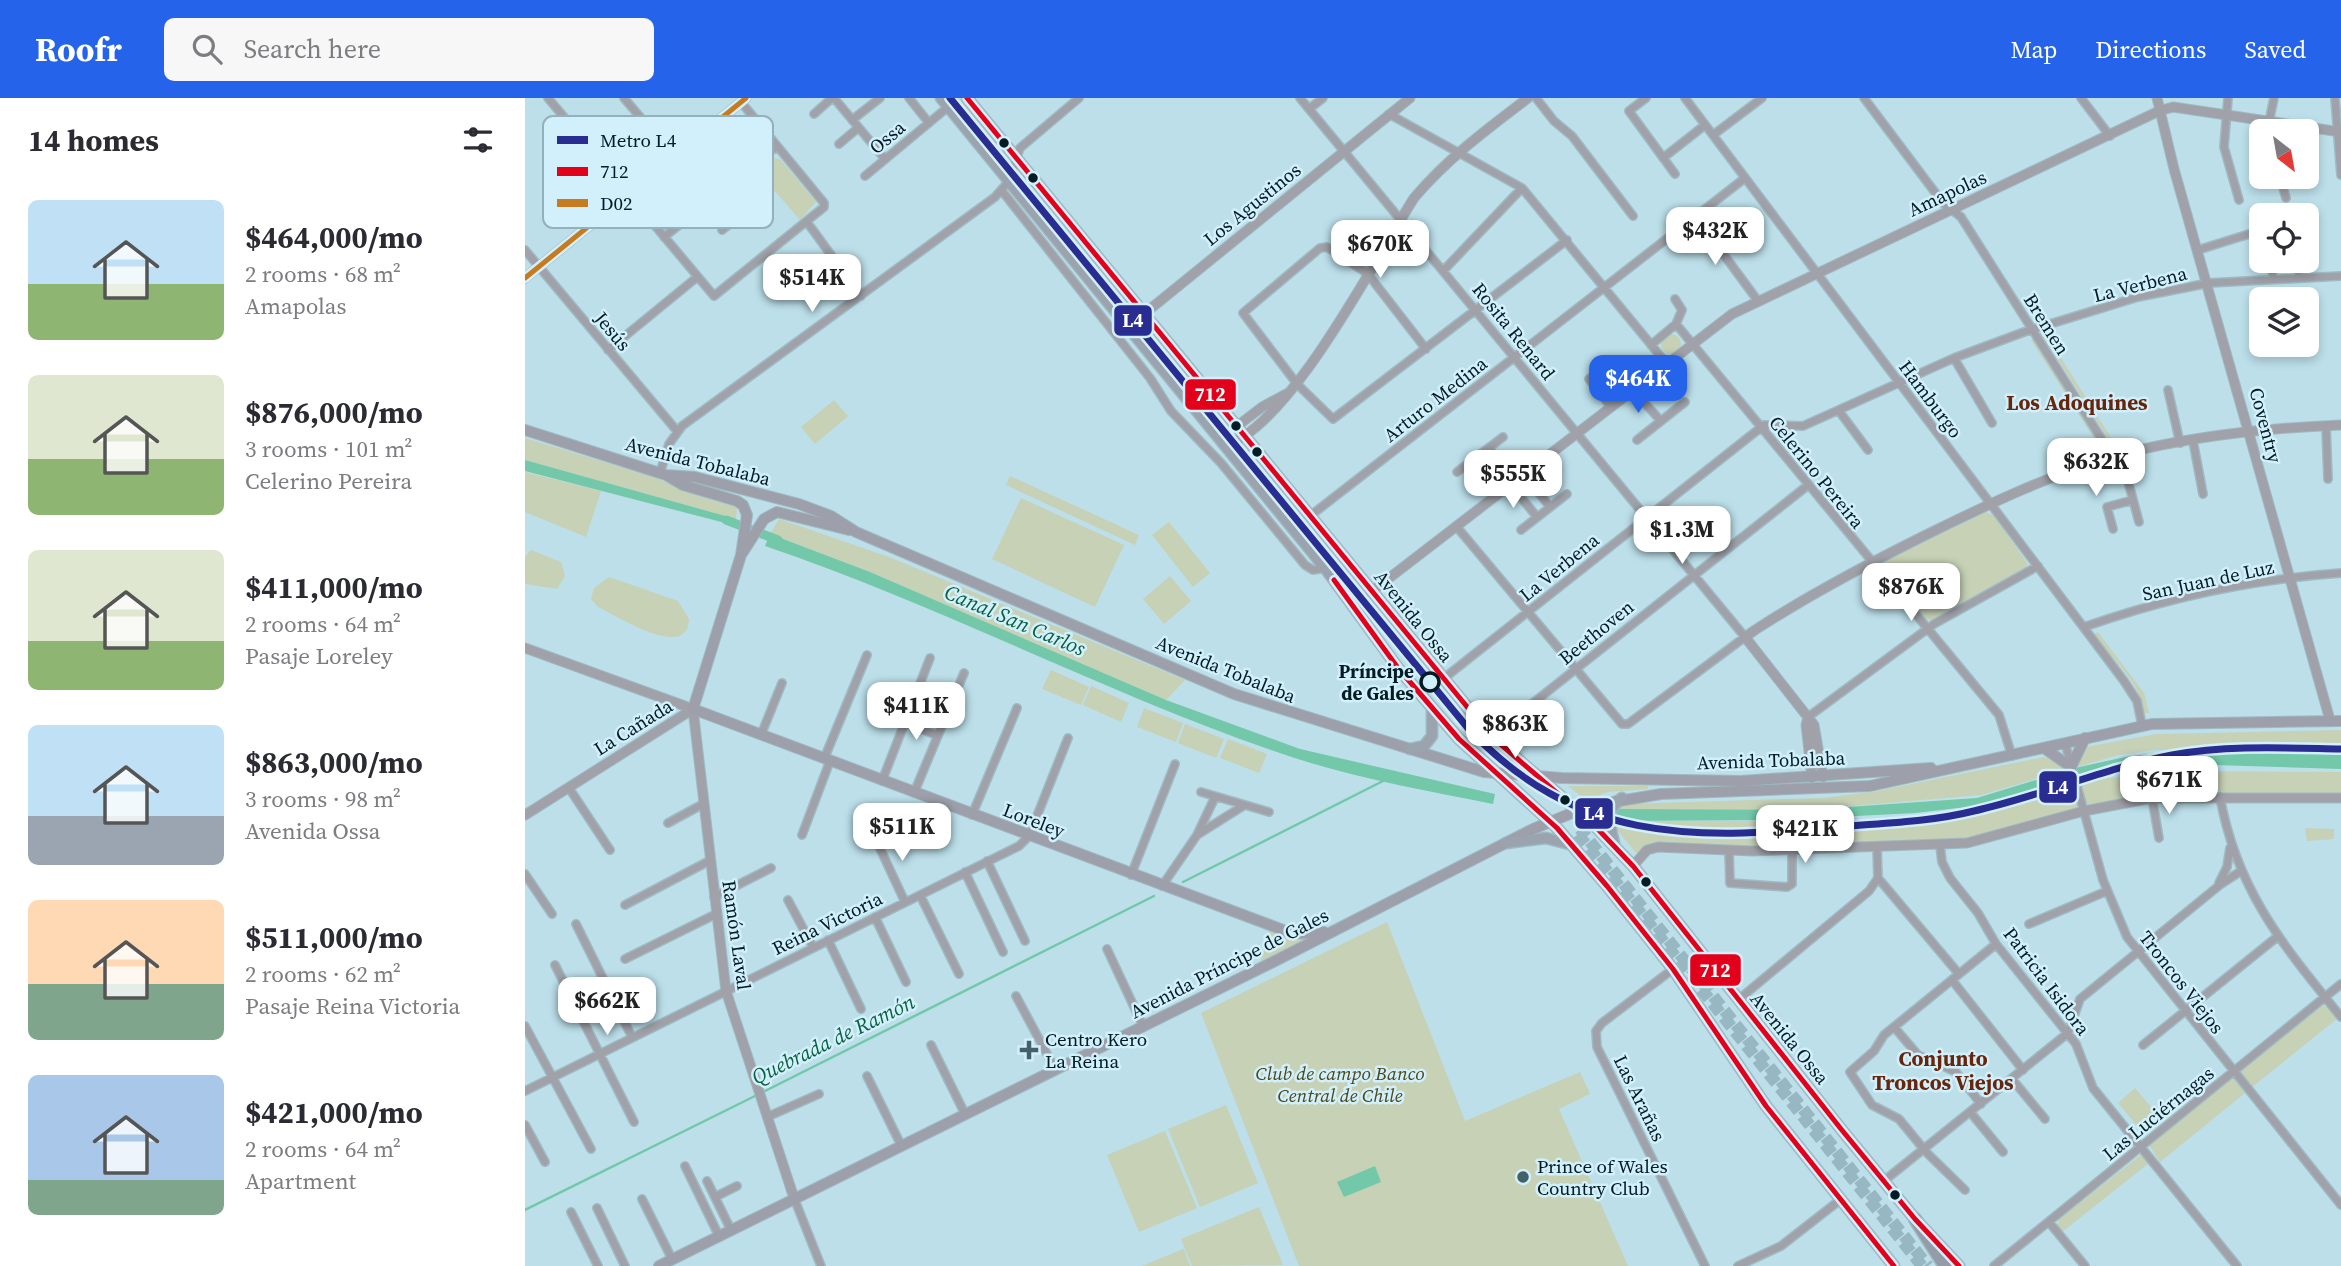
<!DOCTYPE html>
<html lang="en">
<head>
<meta charset="utf-8">
<style>
	body { margin:0; font-family:"Source Serif 4",serif; background:#f7f7f7; color:#2b2b33; height:100vh; display:flex; flex-direction:column; font-size:26px; white-space:nowrap }
	* { box-sizing:border-box; margin:0 }
	p { font-size:23px; color:#7c7c81 }
	.icon { flex:none; width:38px; height:38px; fill:none; stroke:currentColor; stroke-width:2; stroke-linecap:round; stroke-linejoin:round }
	.map { position:relative; flex:1; overflow:hidden }
	.drawer { display:flex; flex-direction:column; background:#fff; width:525px }
	.drawer>* { flex:none }
	.needle { width:46px; rotate:149deg }
	.tools { position:absolute; left:1724px; top:21px; display:grid; gap:14px }
	.tools a { display:grid; place-items:center; width:70px; height:70px; border-radius:10px; background:#fff; box-shadow:0 4px 10px #0003; font-size:35px }
	.price { position:absolute; translate:-50% -60px; padding:0 16px; border-radius:14px; background:#fff; color:#222; font-size:23px; line-height:46px; filter:drop-shadow(0 2px 4px #0008) }
	.price::after { content:''; position:absolute; left:50%; top:42px; width:21px; height:16px; margin-left:-10px; background:inherit; clip-path:polygon(0 0,100% 0,50% 100%) }
	.price.selected { background:#2563eb; color:#fff }
	ul { padding:0; list-style:none }
	li { display:flex; align-items:center; gap:21px; height:175px; padding:0 28px }
	li span { display:grid; place-items:center; flex:none; width:196px; height:140px; border-radius:10px; color:#555 }
	li>.icon { margin-inline-start:auto }
	span .icon { width:84px; height:84px; fill:#fffc; stroke-width:1 }
	li b { font-size:30px }
	h2 { display:flex; justify-content:space-between; align-items:center; height:84px; padding:0 28px; font-size:30px }
	header { display:flex; align-items:center; gap:42px; box-sizing:border-box; height:98px; padding:0 35px; background:#2563eb; color:#fff }
	header strong { font-size:33px }
	nav { display:flex; gap:38px; margin-inline-start:auto; font-size:24px }
	.search { width:490px; height:63px; background:#f7f7f7; display:flex; align-items:center; gap:18px; box-sizing:border-box; padding:0 24px; border-radius:10px; color:#7c7c81; font-size:26px }
	main { display:flex; flex:1; min-height:0 }
	.map>svg:first-child { display:block }
	.green { fill:#c6d1b6 }
	.water { fill:#72c8a8 }
	.lines { fill:none; stroke-linecap:round; stroke-linejoin:round }
	.stream { stroke:#72c8a8; stroke-width:2.5 }
	.canal { stroke:#72c8a8; stroke-width:9 }
	.motorway-tunnel { stroke:#97b8c2; stroke-width:12; stroke-dasharray:12 6; stroke-linecap:butt }
	.minor-casing { stroke:#9ebac3; stroke-width:10 }
	.tertiary-casing { stroke:#9ebac3; stroke-width:11 }
	.secondary-casing { stroke:#9ebac3; stroke-width:12 }
	.primary-casing { stroke:#9ebac3; stroke-width:13 }
	.motorway-casing { stroke:#9ebac3; stroke-width:15 }
	.minor { stroke:#a1a1a9; stroke-width:7 }
	.tertiary { stroke:#a1a1a9; stroke-width:9 }
	.secondary { stroke:#9da0aa; stroke-width:10 }
	.primary { stroke:#9ba3ae; stroke-width:10 }
	.motorway { stroke:#959ca9; stroke-width:12 }
	.bus-1-casing { stroke:#d2f0fb; stroke-width:10 }
	.bus-2-casing { stroke:#d2f0fb; stroke-width:10 }
	.bus-1 { stroke:#e2001a; stroke-width:5 }
	.bus-2 { stroke:#c67c1e; stroke-width:5 }
	.metro-1-casing { stroke:#d2f0fb; stroke-width:12 }
	.metro-1 { stroke:#292d91; stroke-width:7 }
	.bus-dot { fill:#031c24; stroke:#d2f0fb; stroke-width:2.5 }
	.stop-dot { fill:#d2f0fb; stroke:#031c24; stroke-width:3.5 }
	.poi-dot { fill:#446069; stroke:#d2f0fb; stroke-width:2.5 }
	.labels { text-anchor:middle; dominant-baseline:central; stroke-width:5; stroke-linejoin:round; paint-order:stroke }
	.street-label { font-size:19px; fill:#031c24; stroke:#d2f0fb }
	.stop-label { font-size:19px; font-weight:bold; fill:#031c24; stroke:#d2f0fb; text-anchor:end }
	.poi-label { font-size:19px; fill:#031c24; stroke:#d2f0fb; text-anchor:start }
	.park-label { font-size:19px; font-style:italic; fill:#4c461b; stroke:#d2f0fb }
	.neighbourhood-label { font-size:21px; font-weight:bold; fill:#67260c; stroke:#d2f0fb }
	.water-label { font-size:21px; font-style:italic; fill:#0a5f3e; stroke:#d2f0fb }
	.key { fill:#d2f0fb; stroke:#94b0ba; stroke-width:2 }
	.key-label { font-size:19px; fill:#031c24 }
	.line-badge { stroke:#d2f0fb; stroke-width:2.5 }
	.badge-label { font-size:19px; text-anchor:middle; font-weight:bold; fill:#fff }
</style>
</head>
<body>
<header>
<strong>Roofr</strong>
<div class="search"><svg class="icon" aria-label="search" viewBox="0 0 24 24"><circle cx="10" cy="10" r="6"/><path d="M15 15l6 6"/></svg>Search here</div>
<nav><a>Map</a><a>Directions</a><a>Saved</a></nav>
</header>
<main>
<section class="drawer">
<h2>14 homes<svg class="icon" aria-label="filters" viewBox="0 0 24 24"><path d="M4 7h16M4 17h16"/><circle cx="9" cy="7" r="2"/><circle cx="15" cy="17" r="2"/></svg></h2>
<ul>
<li><span style="background:linear-gradient(#bfe0f5 60%,#8fb573 0)"><svg class="icon" aria-label="home" viewBox="0 0 24 24"><path d="M3 11l9-7 9 7M6 9v11h12V9"/></svg></span><div><b>$464,000/mo</b><p>2 rooms · 68 m²</p><p>Amapolas</p></div></li>
<li><span style="background:linear-gradient(#dfe7d0 60%,#8fb573 0)"><svg class="icon" aria-label="home" viewBox="0 0 24 24"><path d="M3 11l9-7 9 7M6 9v11h12V9"/></svg></span><div><b>$876,000/mo</b><p>3 rooms · 101 m²</p><p>Celerino Pereira</p></div></li>
<li><span style="background:linear-gradient(#dfe7d0 65%,#8fb573 0)"><svg class="icon" aria-label="home" viewBox="0 0 24 24"><path d="M3 11l9-7 9 7M6 9v11h12V9"/></svg></span><div><b>$411,000/mo</b><p>2 rooms · 64 m²</p><p>Pasaje Loreley</p></div></li>
<li><span style="background:linear-gradient(#bfe0f5 65%,#9aa5b1 0)"><svg class="icon" aria-label="home" viewBox="0 0 24 24"><path d="M3 11l9-7 9 7M6 9v11h12V9"/></svg></span><div><b>$863,000/mo</b><p>3 rooms · 98 m²</p><p>Avenida Ossa</p></div></li>
<li><span style="background:linear-gradient(#ffd9b3 60%,#7fa58c 0)"><svg class="icon" aria-label="home" viewBox="0 0 24 24"><path d="M3 11l9-7 9 7M6 9v11h12V9"/></svg></span><div><b>$511,000/mo</b><p>2 rooms · 62 m²</p><p>Pasaje Reina Victoria</p></div></li>
<li><span style="background:linear-gradient(#a9c7e8 75%,#7fa58c 0)"><svg class="icon" aria-label="home" viewBox="0 0 24 24"><path d="M3 11l9-7 9 7M6 9v11h12V9"/></svg></span><div><b>$421,000/mo</b><p>2 rooms · 64 m²</p><p>Apartment</p></div></li>
</ul>
</section>
<div class="map">
<svg width="1816" height="1168" viewBox="0 0 1816 1168">
	<rect width="100%" height="100%" fill="#bcdfea"/>
	<path class="green" d="M425 0H434L472 47 467 51Z
		M250 60 255 61 291 104 275 122 233 74Z
		M1136 246a10 10 0 1 1 20 0a10 10 0 1 1-20 0Z
		M1521 236 1590 346 1587 347 1518 238Z
		M1508 241 1578 349 1575 350 1506 242Z
		M1084 267 1097 284 1078 298 1066 281Z
		M309 302 323 318 290 346 276 329Z
		M0 340 129 379 173 398 212 409 211 421 0 362Z
		M0 374 76 393 61 439 0 414Z
		M485 378 614 437 610 447 481 387Z
		M496 400 599 447 570 509 467 461Z
		M1461 414 1469 418 1503 466 1501 470 1406 522 1400 521 1358 471 1359 464Z
		M254 421 364 459 660 582 641 602 345 474 245 436Z
		M644 424 685 475 668 489 627 437Z
		M6 452 36 464 40 478 32 491 0 486V459Z
		M645 478 666 503 639 526 618 501Z
		M84 479 153 503 164 521C163 564 92 518 73 509L66 501 69 490Z
		M1573 534 1619 595 1624 615H1619C1615 582 1586 561 1569 536Z
		M526 572 564 589 556 607 517 591Z
		M566 588 604 605 596 624 558 607Z
		M390 607 416 618 410 631 384 620Z
		M619 610 658 625 651 644 612 629Z
		M660 626 699 641 691 660 653 645Z
		M1816 632V653L1736 650 1629 652 1593 657 1456 697 1279 712 1092 711 1091 723H1325L1451 712 1553 683 1656 673 1816 674V695L1632 696 1566 708 1561 705 1550 712 1443 740 1413 743 1231 749H1121L1111 755 1089 728 1091 709 1098 706 1297 700 1347 694 1519 659 1537 666 1561 649 1631 636Z
		M703 641 742 656 734 675 695 660Z
		M1043 688H1123V691L1083 694 1061 702Z
		M1780 730 1809 731V741L1782 743Z
		M862 824 940 1023 1055 974 1065 996 1034 1011 1103 1168H774L676 915Z
		M745 833 782 842 735 865Z
		M1798 907 1814 919 1726 990 1716 973Z
		M1704 981H1709L1720 995 1635 1064 1624 1047Z
		M1610 990 1632 1016 1614 1030 1593 1005Z
		M701 1007 733 1085 675 1109 643 1031Z
		M640 1033 672 1110 614 1134 582 1057Z
		M1617 1056 1624 1065 1537 1134 1532 1130 1534 1121Z
		M734 1109 758 1167 667 1168 656 1141Z
		M659 1151 665 1168H617L658 1151Z"/>
	<path class="water" d="M0 362 211 421 208 427 0 373Z
		M245 436 345 474 641 602 775 651 970 696 968 706C893 691 818 678 746 652 574 592 412 506 240 448Z
		M1648 653 1816 656V671L1656 666 1552 682 1450 708 1390 715 1253 722 1091 723 1092 711 1279 712 1452 700 1550 670 1600 659Z
		M850 1068 856 1084 819 1099 812 1084Z"/>
	<g class="lines">
		<path class="stream" d="M658 784 858 683
			M238 994 629 798
			M0 1112 232 997"/>
		<path class="canal" d="M201 422 253 442"/>
		<path class="motorway-tunnel" d="M1397 1168 1051 734 1055 731 1403 1168"/>
		<g class="minor-casing">
			<path id="minor" d="M23 0 189 198 299 109V105L216 4
				M99 0 149 59
				M309 0 360 61
				M384 0 404 25
				M775 0 1220 539 1103 626H1097L931 428
				M1011 0 1029 23 1047 38 1108 118
				M1121 0 1104 13 1150 76
				M1160 0 1599 583 1612 603 1617 627
				M1339 0 1418 105 1436 119 1588 359
				M1556 0 1585 38
				M1703 0 1699 49 1714 102
				M1810 0 1816 77
				M784 11 798 0
				M289 16 307 0
				M864 16 997 90 1142 266
				M327 22 355 0
				M1744 24 1749 0
				M1188 37 1237 0
				M314 46 333 30
				M1138 60 1180 27
				M340 78 423 9
				M1755 79 1761 100
				M477 93 625 280 646 313 696 365 780 467 788 472 800 470
				M186 102 206 126
				M1171 119 1233 203
				M282 124 336 198
				M197 132 215 118
				M139 139 252 48
				M0 152 152 333
				M1673 152 1724 136
				M1734 154 1736 153
				M1746 163 1748 181
				M1773 163 1774 179
				M918 173 997 90
				M1150 201 1157 212 1151 226
				M1126 247 1151 226 1474 617 1487 658
				M901 251 842 175 802 149 795 150 718 215 772 286 808 321 1042 142
				M83 252 171 180
				M1429 260 1467 325
				M1643 292 1655 345
				M1086 309 1064 281 1084 266 1136 323
				M1314 313 1343 352
				M1801 328 1803 381
				M1112 342 1160 304
				M1668 343 1678 396
				M964 350 989 384
				M1596 357 1614 424
				M951 360 977 394
				M932 374 978 339
				M135 375 144 346 157 328 470 99 484 83 495 50 554 0
				M999 376 1025 409
				M986 387 1012 419
				M785 418 1220 80
				M1588 431 1582 409 1608 402
				M996 432 1042 396
				M1559 529C1641 500 1729 481 1816 475
				M918 581 1239 327 1278 328 1429 260 1499 234 1613 199 1684 185 1816 178
				M388 603 422 616
				M1283 619 1409 526 1513 468
				M380 624 413 638
				M979 628 1282 388
				M236 637 257 585
				M1540 645 1578 782 1602 839 1816 1107
				M299 661 342 557
				M357 683 405 560
				M44 690 85 752
				M676 694 744 714
				M389 695 439 575
				M1695 699C1712 793 1758 847 1816 919
				M1627 700 1634 740
				M447 717 492 610
				M143 725 178 706
				M352 728V744L380 804
				M277 737 305 663
				M672 737 718 708
				M1415 747 1417 764 1425 780 1453 815 1471 846 1551 946 1568 990 1712 1168
				M1204 753 1205 785 1262 789 1267 786V752
				M462 763 500 843
				M440 774 478 854
				M0 776 27 816
				M606 777 650 666
				M1353 780 1434 876
				M1694 785 1702 769 1705 750
				M637 788 672 737 690 699
				M395 797 434 876
				M189 799 246 770
				M263 802 288 849
				M100 807 184 763
				M350 819 381 884
				M51 826 107 939
				M1504 826 1582 793
				M303 842 336 911
				M582 851 618 928
				M100 861 191 816
				M30 867 109 1024
				M1148 871 1077 925 1071 933 1072 949 1180 1168
				M1427 882 1498 972
				M491 898 530 971
				M1213 902 1344 793 1353 780 1352 749
				M0 928 66 1051
				M1369 929 1393 957 1431 974 1456 1006
				M406 947 440 1016
				M1618 947 1752 839
				M342 978 376 1047
				M1487 981 1520 1021
				M0 993 494 748 504 738 543 640
				M1446 1015 1478 1054
				M242 1019 294 996
				M0 1027 20 1064
				M160 1068 194 1138
				M1360 1082 1543 935 1555 901 1696 786 1716 773
				M182 1083 206 1132
				M1440 1092 1402 1055 1374 1021 1347 1007 1325 974 1349 953 1359 937 1471 846
				M190 1099 212 1088
				M269 1100 296 1168
				M117 1101 147 1161
				M72 1110 100 1168
				M46 1114 73 1168
				M1524 1124 1560 1168
				M1213 1168 1256 1148 1315 1102
				M1469 1168 1816 886"/>
		</g>
		<g class="tertiary-casing">
			<path id="tertiary" d="M1632 0 1649 71 1805 622
				M0 180 221 0
				M603 229 885 0
				M711 329 737 309 763 295
				M700 348C767 325 849 163 889 100 922 61 962 31 1003 0
				M846 494 1207 216 1634 13 1648 9 1816 34
				M0 550 168 611
				M168 611 201 893 269 1100
				M1283 619 1281 627 1287 680
				M1298 679 1289 627 1220 539 1230 532C1287 495 1346 464 1407 434 1468 404 1529 375 1594 357 1666 338 1742 330 1816 327
				M0 717 168 611
				M1108 768 1122 752 1133 749 1227 753 1442 745 1559 713 1627 700H1816"/>
		</g>
		<g class="secondary-casing">
			<path id="secondary" d="M0 332 141 377 170 379 274 406 306 418 331 434 709 596 959 674 1037 680 1216 683 1406 670
				M141 377 158 387 212 403 218 407 222 417 216 457 168 611 769 836 799 834
				M218 454 239 421 252 414 324 432
				M1519 650 1546 669 1560 640
				M134 1168 748 864 1008 731 1064 708 1136 696 1345 688 1627 626 1816 623"/>
		</g>
		<g class="primary-casing">
			<path id="primary" d="M416 0 800 470 873 570 934 641 1032 730 1082 788 1148 871 1241 1008 1369 1168
				M442 0 966 638 1068 726 1108 768 1316 1031 1390 1121 1434 1168
				M885 651 899 648 907 638V610
				M981 745 1021 740 1044 746
				M1089 745C1085 727 1079 712 1097 700"/>
		</g>
		<g class="motorway-casing">
			<path id="motorway" d="M1390 1121 1420 1168"/>
		</g>
		<use href="#minor" class="minor"/>
		<use href="#tertiary" class="tertiary"/>
		<use href="#secondary" class="secondary"/>
		<use href="#primary" class="primary"/>
		<use href="#motorway" class="motorway"/>
		<g class="bus-1-casing">
			<path id="bus-1" d="M442 0 966 638 1068 726 1108 768 1316 1031 1390 1121 1434 1168
				M809 482 873 570 934 641 1032 730 1082 788 1148 871 1241 1008 1369 1168"/>
		</g>
		<g class="bus-2-casing">
			<path id="bus-2" d="M0 180 221 0"/>
		</g>
		<use href="#bus-1" class="bus-1"/>
		<use href="#bus-2" class="bus-2"/>
		<g class="metro-1-casing">
			<path id="metro-1" d="M425 0 942 629C1050 745 1165 742 1312 729 1358 725 1405 724 1449 713 1516 698 1580 670 1647 657 1703 647 1760 650 1816 651"/>
		</g>
		<use href="#metro-1" class="metro-1"/>
	</g>
	<g class="bus-dot">
		<circle cx="479" cy="45" r="6"/>
		<circle cx="508" cy="80" r="6"/>
		<circle cx="711" cy="328" r="6"/>
		<circle cx="732" cy="354" r="6"/>
		<circle cx="1040" cy="702" r="6"/>
		<circle cx="1121" cy="784" r="6"/>
		<circle cx="1370" cy="1097" r="6"/>
	</g>
	<circle class="stop-dot" cx="905" cy="584" r="9"/>
	<g class="poi-dot">
		<path d="M500.5 941.5h7v7h7v7h-7v7h-7v-7h-7v-7h7z"/>
		<circle cx="998" cy="1079" r="7"/>
	</g>
	<g class="labels">
		<g class="street-label">
			<text transform="translate(362 39) rotate(-40)">Ossa</text>
			<text transform="translate(1422 95) rotate(-25)">Amapolas</text>
			<text transform="translate(727 106) rotate(-39)">Los Agustinos</text>
			<text transform="translate(1615 186) rotate(-14)">La Verbena</text>
			<text transform="translate(1522 226) rotate(58)">Bremen</text>
			<text transform="translate(88 233) rotate(50)">Jesús</text>
			<text transform="translate(989 233) rotate(51)">Rosita Renard</text>
			<text transform="translate(910 301) rotate(-38)">Arturo Medina</text>
			<text transform="translate(1406 301) rotate(53)">Hamburgo</text>
			<text transform="translate(1741 327) rotate(75)">Coventry</text>
			<text transform="translate(173 363) rotate(14)">Avenida Tobalaba</text>
			<text transform="translate(1292 374) rotate(51)">Celerino Pereira</text>
			<text transform="translate(1034 469) rotate(-39)">La Verbena</text>
			<text transform="translate(1683 482) rotate(-12)">San Juan de Luz</text>
			<text transform="translate(889 518) rotate(51)">Avenida Ossa</text>
			<text transform="translate(1071 534) rotate(-39)">Beethoven</text>
			<text transform="translate(701 571) rotate(22)">Avenida Tobalaba</text>
			<text transform="translate(108 629) rotate(-32)">La Cañada</text>
			<text transform="translate(1246 662) rotate(-2)">Avenida Tobalaba</text>
			<text transform="translate(509 722) rotate(21)">Loreley</text>
			<text transform="translate(302 825) rotate(-26)">Reina Victoria</text>
			<text transform="translate(212 837) rotate(82)">Ramón Laval</text>
			<text transform="translate(704 865) rotate(-27)">Avenida Príncipe de Gales</text>
			<text transform="translate(1522 883) rotate(53)">Patricia Isidora</text>
			<text transform="translate(1657 884) rotate(52)">Troncos Viejos</text>
			<text transform="translate(1265 940) rotate(51)">Avenida Ossa</text>
			<text transform="translate(1115 1000) rotate(64)">Las Arañas</text>
			<text transform="translate(1633 1015) rotate(-39)">Las Luciérnagas</text>
		</g>
		<g class="stop-label">
			<text x="889" y="573">Príncipe<tspan x="889" dy="22">de Gales</tspan></text>
		</g>
		<g class="poi-label">
			<text x="520" y="941">Centro Kero<tspan x="520" dy="22">La Reina</tspan></text>
			<text x="1012" y="1068">Prince of Wales<tspan x="1012" dy="22">Country Club</tspan></text>
		</g>
		<g class="park-label">
			<text x="815" y="975">Club de campo Banco<tspan x="815" dy="22">Central de Chile</tspan></text>
		</g>
		<g class="neighbourhood-label">
			<text x="1552" y="304">Los Adoquines</text>
			<text x="1418" y="960">Conjunto<tspan x="1418" dy="24">Troncos Viejos</tspan></text>
		</g>
		<g class="water-label">
			<text transform="translate(490 522) rotate(23)">Canal San Carlos</text>
			<text transform="translate(308 941) rotate(-26)">Quebrada de Ramón</text>
		</g>
	</g>
	<rect x="18" y="18" width="230" height="112" rx="10" class="key"/>
	<rect x="32" y="38" width="31" height="8" fill="#292d91"/>
	<rect x="32" y="69" width="31" height="9" fill="#e2001a"/>
	<rect x="32" y="101" width="31" height="8" fill="#c67c1e"/>
	<g class="key-label">
		<text x="75" y="49">Metro L4</text>
		<text x="75" y="80">712</text>
		<text x="75" y="112">D02</text>
	</g>
	<g class="line-badge">
		<rect x="588" y="206" width="40" height="33" rx="7" fill="#292d91"/>
		<rect x="659" y="280" width="53" height="33" rx="7" fill="#e2001a"/>
		<rect x="1513" y="672" width="40" height="34" rx="7" fill="#292d91"/>
		<rect x="1049" y="699" width="40" height="33" rx="7" fill="#292d91"/>
		<rect x="1164" y="855" width="53" height="34" rx="7" fill="#e2001a"/>
	</g>
	<g class="badge-label">
		<text x="608" y="229">L4</text>
		<text x="685" y="303">712</text>
		<text x="1533" y="696">L4</text>
		<text x="1069" y="722">L4</text>
		<text x="1190" y="879">712</text>
	</g>
</svg>
<div class="tools">
<a><svg class="needle" viewBox="-14 -14 28 28"><path d="M0-13l5 13h-10z" fill="#e53935"/><path d="M0 13l5-13h-10z" fill="#7c7c81"/></svg></a>
<a><svg class="icon" aria-label="locate" viewBox="0 0 24 24"><circle cx="12" cy="12" r="6"/><path d="M12 2v4M12 18v4M2 12h4M18 12h4"/></svg></a>
<a><svg class="icon" aria-label="layers" viewBox="0 0 24 24"><path d="M12 4l9 5-9 5-9-5zM3 14l9 5 9-5"/></svg></a>
</div>
<b class="price" style="left:1190px;top:169px">$432K</b>
<b class="price" style="left:855px;top:182px">$670K</b>
<b class="price" style="left:287px;top:216px">$514K</b>
<b class="price selected" style="left:1113px;top:317px">$464K</b>
<b class="price" style="left:1571px;top:400px">$632K</b>
<b class="price" style="left:988px;top:412px">$555K</b>
<b class="price" style="left:1157px;top:468px">$1.3M</b>
<b class="price" style="left:1386px;top:525px">$876K</b>
<b class="price" style="left:391px;top:644px">$411K</b>
<b class="price" style="left:990px;top:662px">$863K</b>
<b class="price" style="left:1644px;top:718px">$671K</b>
<b class="price" style="left:377px;top:765px">$511K</b>
<b class="price" style="left:1280px;top:767px">$421K</b>
<b class="price" style="left:82px;top:939px">$662K</b>
</div>
</main>
</body>
</html>
